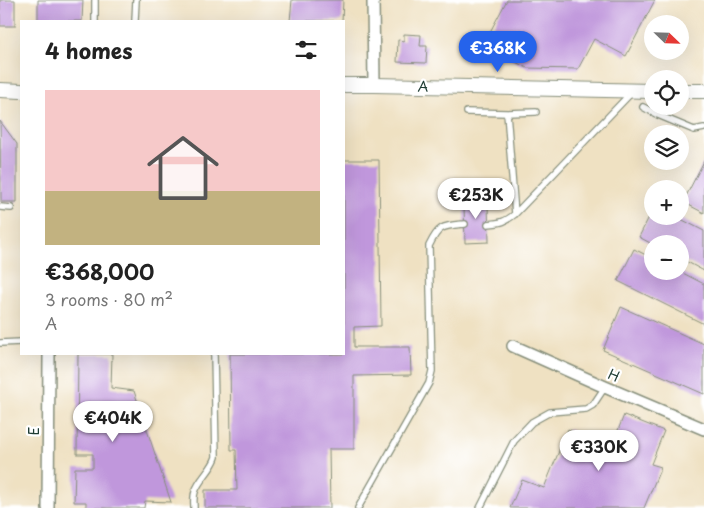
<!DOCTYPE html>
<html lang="en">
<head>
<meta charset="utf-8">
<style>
	body { margin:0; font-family:"Playpen Sans",sans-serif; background:#f2f2f2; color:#222; height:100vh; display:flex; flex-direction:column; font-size:19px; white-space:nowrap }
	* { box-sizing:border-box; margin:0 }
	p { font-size:16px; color:#767676 }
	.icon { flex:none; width:28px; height:28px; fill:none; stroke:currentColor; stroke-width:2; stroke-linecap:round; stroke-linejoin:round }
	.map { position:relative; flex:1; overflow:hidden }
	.drawer { position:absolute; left:20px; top:20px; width:325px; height:335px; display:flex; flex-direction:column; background:#fff; border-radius:0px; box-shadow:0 5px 20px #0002 }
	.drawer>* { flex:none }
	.needle { width:32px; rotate:113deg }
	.buttons { position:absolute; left:644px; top:15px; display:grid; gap:10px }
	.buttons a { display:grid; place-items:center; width:45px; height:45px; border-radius:50%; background:#fff; box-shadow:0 5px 20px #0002; font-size:25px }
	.price { position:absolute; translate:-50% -42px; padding:0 11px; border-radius:18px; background:#fff; color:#222; font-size:16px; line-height:32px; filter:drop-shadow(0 1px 2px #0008) }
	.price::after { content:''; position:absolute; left:50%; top:30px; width:15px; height:11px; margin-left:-8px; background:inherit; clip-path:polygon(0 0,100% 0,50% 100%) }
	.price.on { background:#2563eb; color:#fff }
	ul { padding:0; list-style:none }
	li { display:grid; align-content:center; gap:10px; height:265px; padding:0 25px }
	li+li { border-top:1px solid #e0e0e0 }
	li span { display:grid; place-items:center; height:155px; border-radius:0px; color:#555 }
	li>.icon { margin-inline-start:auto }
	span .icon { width:90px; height:90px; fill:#fffc; stroke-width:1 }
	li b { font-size:21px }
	h2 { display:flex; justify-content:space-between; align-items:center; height:60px; padding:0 25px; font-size:21px }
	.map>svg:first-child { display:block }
	.building { fill:#c097dc }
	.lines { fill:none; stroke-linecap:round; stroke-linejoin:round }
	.service-casing { stroke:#878f7b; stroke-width:8 }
	.minor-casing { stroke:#878f7b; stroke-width:14 }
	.tertiary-casing { stroke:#878f7b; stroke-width:16 }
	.service { stroke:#fff; stroke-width:5.5 }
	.minor { stroke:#fff; stroke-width:11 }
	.tertiary { stroke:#fff; stroke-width:14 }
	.labels { text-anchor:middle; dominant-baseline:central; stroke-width:4.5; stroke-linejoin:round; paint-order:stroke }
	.street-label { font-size:14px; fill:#1f3d34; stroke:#fff }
</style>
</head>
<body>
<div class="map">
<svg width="704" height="508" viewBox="0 0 704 508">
	<rect width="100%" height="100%" fill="#fff"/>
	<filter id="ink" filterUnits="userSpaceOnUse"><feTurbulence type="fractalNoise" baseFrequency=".02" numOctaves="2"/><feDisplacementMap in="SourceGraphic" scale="10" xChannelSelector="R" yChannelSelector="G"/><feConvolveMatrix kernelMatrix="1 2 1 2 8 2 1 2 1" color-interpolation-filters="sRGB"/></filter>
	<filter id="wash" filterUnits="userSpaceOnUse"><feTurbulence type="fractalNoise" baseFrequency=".0096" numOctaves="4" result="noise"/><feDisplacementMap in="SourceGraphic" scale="20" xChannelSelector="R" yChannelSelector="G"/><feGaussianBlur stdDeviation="1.12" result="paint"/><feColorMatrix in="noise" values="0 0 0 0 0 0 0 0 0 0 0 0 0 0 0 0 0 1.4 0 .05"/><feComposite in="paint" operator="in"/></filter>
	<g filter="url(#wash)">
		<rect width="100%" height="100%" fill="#efe1c2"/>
		<g id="blocks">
			<path class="building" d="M0 0H15V26H0Z
				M38 0H83L82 21H38Z
				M292 0H343L342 21H290Z
				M507 0H655L626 56 594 39 578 69 527 68 483 45Z
				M404 34 421 35 420 46H427L426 63 397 62 398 40 404 41Z
				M0 121 17 144V202H1Z
				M344 160H379L381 326 354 327V347H410L411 375 354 376V449H329L330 508H205V490H237L236 450H231L230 354H344Z
				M704 161V213L683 202Z
				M469 192H482V205H488L489 242 465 243 464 205H469Z
				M652 211V216H675L704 231V271L680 258V244H652L639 237Z
				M634 249 652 258V271H679L704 284V324L618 281Z
				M621 307 704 344V394L603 350Z
				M78 354H112L111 388 134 391 171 502 145 501 144 508H86V502H74L75 468H93V454H77Z
				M624 415 664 431 651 464 661 467 644 508H510L522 480 544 488 568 429 611 448Z"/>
		</g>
	</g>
	<g filter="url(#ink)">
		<use href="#blocks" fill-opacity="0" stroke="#878f7b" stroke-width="1"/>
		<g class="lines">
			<g class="service-casing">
				<path id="service" d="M95 21V0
					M135 21 136 0
					M643 107 658 115 694 130 704 128
					M467 112 507 113 536 112
					M507 113 515 214
					M0 207 11 208
					M488 224C501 223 505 222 515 214L632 92
					M0 343 21 342
					M194 508C194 503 193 497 195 492 199 479 212 470 216 457L214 354
					M358 508 429 383 432 371 429 246C439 225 443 226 465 224
					M480 508 514 441 532 422 550 412 586 409 593 405 605 387"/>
			</g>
			<g class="minor-casing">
				<path id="minor" d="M373 0 374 85
					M513 346 605 387 704 429
					M48 508 49 354"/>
			</g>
			<g class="tertiary-casing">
				<path id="tertiary" d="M344 85H374L652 91
					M0 90 21 91
					M680 91H704"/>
			</g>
			<use href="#service" class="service"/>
			<use href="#minor" class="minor"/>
			<use href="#tertiary" class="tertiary"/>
		</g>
	</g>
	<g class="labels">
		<g class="street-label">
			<text transform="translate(423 86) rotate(1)">Α</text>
			<text transform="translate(614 375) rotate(23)">Η</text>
			<text transform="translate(33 431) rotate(-90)">Ε</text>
		</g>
	</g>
</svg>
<div class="buttons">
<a><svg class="needle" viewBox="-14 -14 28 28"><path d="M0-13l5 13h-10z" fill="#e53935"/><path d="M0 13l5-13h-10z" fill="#767676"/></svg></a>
<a><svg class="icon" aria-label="locate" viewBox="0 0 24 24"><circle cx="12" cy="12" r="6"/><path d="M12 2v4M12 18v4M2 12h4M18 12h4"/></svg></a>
<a><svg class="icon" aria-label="layers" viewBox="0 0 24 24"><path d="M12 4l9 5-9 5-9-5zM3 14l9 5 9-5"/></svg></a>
<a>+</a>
<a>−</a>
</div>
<b class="price on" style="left:498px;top:73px">€368K</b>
<b class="price" style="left:476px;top:220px">€253K</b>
<b class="price" style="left:113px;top:443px">€404K</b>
<b class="price" style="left:599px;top:472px">€330K</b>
<section class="drawer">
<h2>4 homes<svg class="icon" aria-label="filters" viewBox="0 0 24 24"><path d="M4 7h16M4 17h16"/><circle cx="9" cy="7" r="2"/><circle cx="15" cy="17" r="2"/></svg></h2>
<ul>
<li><span style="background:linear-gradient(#f6c9c9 65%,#c2b280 0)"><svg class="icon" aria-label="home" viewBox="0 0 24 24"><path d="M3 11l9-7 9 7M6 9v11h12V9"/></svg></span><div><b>€368,000</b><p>3 rooms · 80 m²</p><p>Α</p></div></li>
</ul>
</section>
</div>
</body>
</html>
